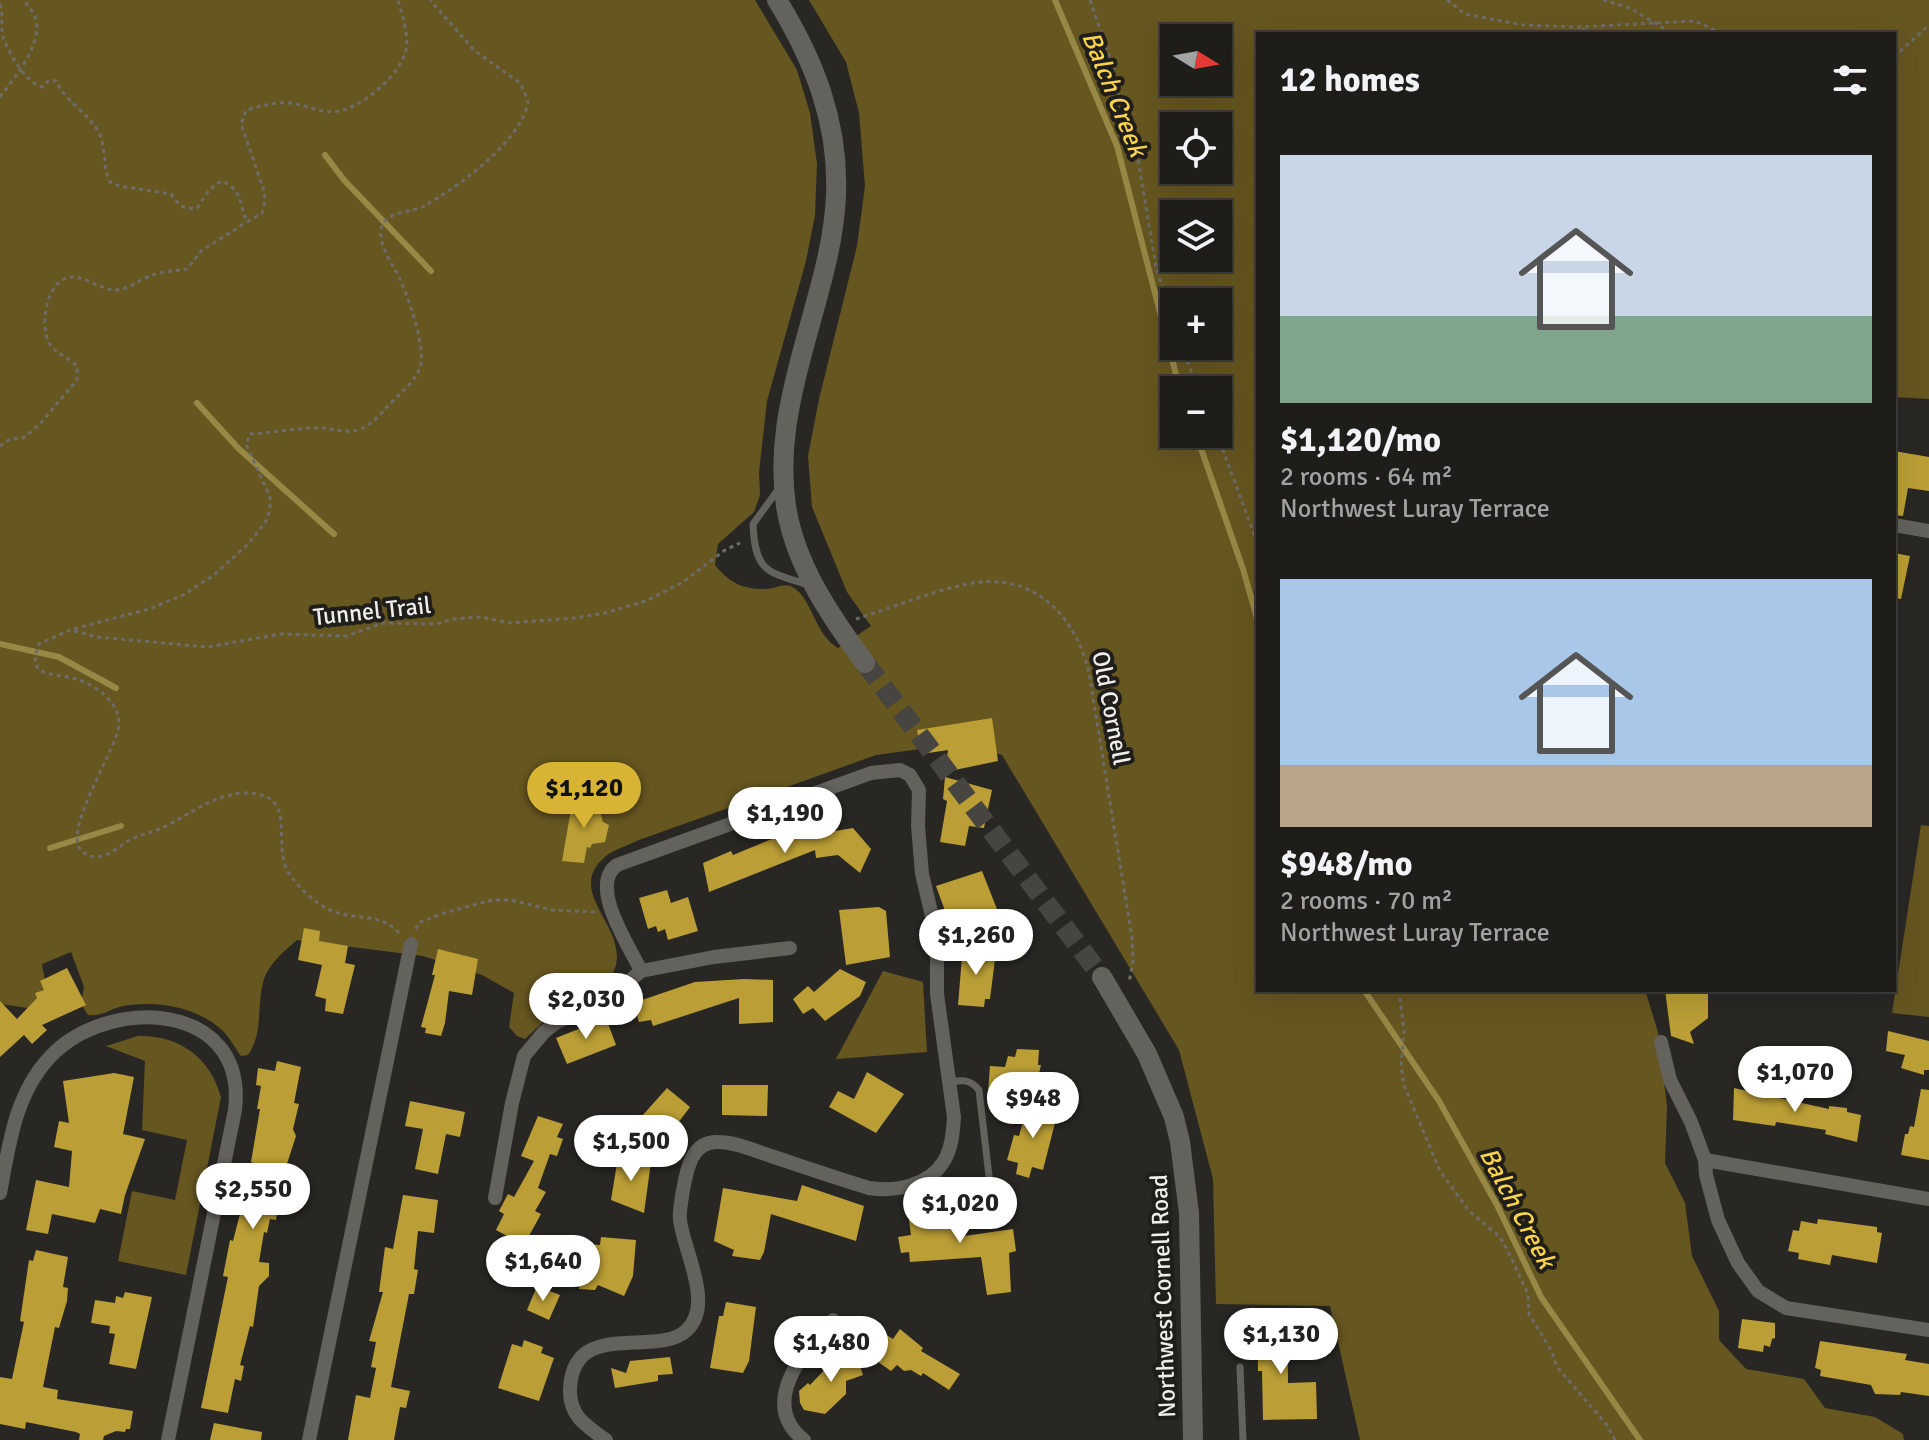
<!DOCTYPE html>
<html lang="en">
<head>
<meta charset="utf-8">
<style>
	body { margin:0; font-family:Signika,sans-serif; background:#2c2a27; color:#f1f3f6; height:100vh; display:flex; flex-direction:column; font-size:30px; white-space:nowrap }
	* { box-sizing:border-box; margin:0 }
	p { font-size:26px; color:#a1a2a2 }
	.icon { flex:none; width:44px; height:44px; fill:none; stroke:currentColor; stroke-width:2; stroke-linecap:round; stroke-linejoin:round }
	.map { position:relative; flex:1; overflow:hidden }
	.side { position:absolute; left:1256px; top:32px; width:640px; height:960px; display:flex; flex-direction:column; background:#1f1d1a; border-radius:0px; box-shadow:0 8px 32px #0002,0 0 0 2px #3c3b39 }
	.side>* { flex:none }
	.needle { width:52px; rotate:101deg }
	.fabs { position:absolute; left:1160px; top:24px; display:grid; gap:16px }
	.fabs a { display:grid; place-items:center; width:72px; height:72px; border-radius:0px; background:#1f1d1a; box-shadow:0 8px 32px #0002,0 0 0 2px #3c3b39; font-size:40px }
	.price { position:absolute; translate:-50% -68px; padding:0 18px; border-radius:28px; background:#fff; color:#222; font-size:26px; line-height:52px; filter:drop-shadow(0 2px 4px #0008) }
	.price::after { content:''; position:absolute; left:50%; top:48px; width:24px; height:18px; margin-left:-12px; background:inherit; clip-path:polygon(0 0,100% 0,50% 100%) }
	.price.current { background:#d7b434; color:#111 }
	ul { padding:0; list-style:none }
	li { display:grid; align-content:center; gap:16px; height:424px; padding:0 24px }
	li span { display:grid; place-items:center; height:248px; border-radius:0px; color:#555 }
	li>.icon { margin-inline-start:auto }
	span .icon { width:144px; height:144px; fill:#fffc; stroke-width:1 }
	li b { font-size:34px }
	h2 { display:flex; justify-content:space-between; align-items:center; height:96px; padding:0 24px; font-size:34px }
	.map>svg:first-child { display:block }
	.forest { fill:#665620; fill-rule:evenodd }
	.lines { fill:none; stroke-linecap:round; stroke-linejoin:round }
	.stream { stroke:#988846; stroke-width:6 }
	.building { fill:#bb9e35 }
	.secondary-tunnel { stroke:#474541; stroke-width:20; stroke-dasharray:20 10; stroke-linecap:butt }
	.path { stroke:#6d6c68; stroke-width:3; stroke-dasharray:4 4; stroke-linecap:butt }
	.service { stroke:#64625d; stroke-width:7 }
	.minor { stroke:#64625d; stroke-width:14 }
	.secondary { stroke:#64625d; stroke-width:20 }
	.labels { text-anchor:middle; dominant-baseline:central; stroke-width:8; stroke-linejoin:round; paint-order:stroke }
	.street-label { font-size:24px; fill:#efeeeb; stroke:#1f1e1a }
	.water-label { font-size:26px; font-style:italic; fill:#fbd44b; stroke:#1f1e1a }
</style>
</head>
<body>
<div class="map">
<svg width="1929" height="1440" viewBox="0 0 1929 1440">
	<rect width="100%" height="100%" fill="#292723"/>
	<path class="forest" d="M0 0H755L797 70 810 113 817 164 815 215 806 261 767 401 759 472 760 495 754 512 718 544 715 565C729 582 741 589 764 589 775 590 784 581 794 588 812 599 815 635 838 648L871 626 847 592 812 507 808 456 819 399 857 246 865 186 859 113 846 62 809 0H1929V399L1894 397V34H1258V990H1645L1658 1032 1667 1106 1665 1163 1685 1203 1692 1256 1719 1311V1340L1746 1369 1804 1379 1825 1408 1875 1417 1903 1434 1904 1440H1360L1330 1306 1216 1304 1213 1179 1179 1050 1002 755 957 744 876 755 639 840C629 845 615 849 606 856 559 895 640 931 610 979 597 1000 572 1002 553 1015 543 1021 534 1031 525 1039L517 1036 509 1027 514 993 482 975 423 956 297 940C285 950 269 964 264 979 256 1004 264 1033 248 1055L241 1056C235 1048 230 1038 223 1031 198 1007 157 1000 123 1006 110 1009 101 1017 88 1015L81 1004 84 987 71 952 42 964 47 992 28 1008 0 1004ZM1174 38H1218V82H1174ZM1174 126H1218V170H1174ZM1174 214H1218V258H1174ZM1174 302H1218V346H1174ZM1174 390H1218V434H1174Z
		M1921 825 1929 826V1017L1892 1013Z
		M883 971 923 982 927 1052 836 1059Z
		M138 1036C179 1035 210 1057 221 1097L186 1275 118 1261 132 1191 175 1200 187 1140 142 1130 145 1061 106 1046Z"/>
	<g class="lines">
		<path class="stream" d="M1055 0 1117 146 1180 390
			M325 155 344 180 431 271
			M197 403 238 448 334 534
			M1196 434 1243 569 1258 622
			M0 644 59 657 116 688
			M50 848 121 826
			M1364 990 1439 1101 1497 1205 1541 1297 1640 1440"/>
	</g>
	<path class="building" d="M1894 451 1929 457V491L1908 488 1903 516 1894 515Z
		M1894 553 1910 556 1901 599 1894 598Z
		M992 718 998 761 945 772 948 750 922 754 917 730Z
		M945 777 992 790 984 828 969 826 965 846 940 842 947 801 943 799Z
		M596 797 603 822 609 825 605 842 592 844 590 848 587 847 584 863 562 861 572 804Z
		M853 828 871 849 860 873 838 855 816 858 815 850 709 892 703 863 731 851 733 855 786 833 788 839Z
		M982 871 1002 922 956 941 936 886Z
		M667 890 671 903 688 897 698 931 668 940 665 929 658 932 656 926 648 929 639 898Z
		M879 907 886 911 890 957 846 965 839 910Z
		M304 928 320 931 319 941 348 946 345 963 355 965 343 1014 325 1011 326 999 315 996 322 965 298 960Z
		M958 948 996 951 990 999H985L984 1007 958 1005 962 957Z
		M438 949 478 959 472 995 449 991 445 1023 441 1036 425 1033 426 1028 421 1027 435 975H432Z
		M67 968 86 1005 42 1025 47 1030 32 1044 24 1035 0 1057V1001L17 1019 37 998 35 993 44 990 40 981Z
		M840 969 866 982 860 996 825 1021 813 1008 803 1014 793 999 808 986 814 992Z
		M744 979 773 980V1022L739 1024V998L653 1026 651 1020 639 1022 634 1006 642 1003V1000L695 982Z
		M1665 990 1708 992V1018L1690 1032 1694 1044 1671 1036Z
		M606 1018 616 1045 567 1064 556 1038Z
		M1888 1031 1929 1041V1070H1924V1075L1901 1068 1905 1055 1886 1051Z
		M1017 1049 1039 1050 1038 1065H1041L1038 1078 1042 1079 1038 1099 988 1093 990 1066 1005 1067 1008 1056 1015 1057Z
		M277 1061 301 1067 294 1103 299 1104 293 1129 296 1136 285 1170 279 1168 273 1199 279 1200 276 1220 270 1219 267 1233 264 1232 259 1262 269 1263V1276L259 1286 253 1327 250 1326 240 1365 244 1366 241 1381 235 1379 228 1413 201 1408 228 1277 223 1276 230 1240 233 1241 253 1163 251 1162 260 1109H257L261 1086 256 1085 258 1068 275 1071Z
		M867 1072 904 1094 876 1133 829 1107 838 1091 854 1099Z
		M114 1073 134 1077 123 1134 145 1139 125 1195 121 1214 100 1209 95 1223 52 1214 48 1234 26 1230 36 1180 69 1187 72 1151 54 1147 59 1121 69 1123 63 1081Z
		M722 1085H768L767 1116 722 1115Z
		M667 1088 690 1107 660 1147 634 1125Z
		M1734 1088 1829 1109V1106L1847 1108V1112L1861 1115 1857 1142 1825 1134 1826 1130 1776 1122 1775 1126 1733 1120Z
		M1921 1089 1929 1090V1160L1901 1155 1905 1134H1908L1910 1126 1914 1127Z
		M410 1101 465 1112 460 1137 446 1134 438 1174 415 1169 423 1129 405 1126Z
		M1028 1103 1058 1111 1043 1170 1032 1167 1029 1178 1016 1174 1018 1163 1007 1160 1014 1135 1019 1136Z
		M538 1116 563 1124 557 1137 563 1139 557 1156 550 1154 538 1188 546 1192 535 1211 541 1214 524 1245 496 1230 504 1214 499 1211 508 1194 514 1197 534 1161 521 1156Z
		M618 1157 651 1162 644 1213 611 1200Z
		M802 1185 864 1206 856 1241 771 1214 764 1252 760 1260 732 1256 734 1250 714 1241 723 1188 797 1201Z
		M403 1195 438 1200 434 1233 418 1231 414 1269 418 1270 414 1294H409L391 1387 410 1391 406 1408 400 1407 394 1440H348L356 1395 370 1398 376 1368 371 1367 376 1342 369 1341 383 1292H379L385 1247 393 1249Z
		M953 1196 957 1237 1013 1229 1016 1251 1009 1253 1011 1292 987 1295 981 1257 910 1262 909 1252 901 1253 898 1237 911 1235 909 1220 931 1216 929 1200Z
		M1818 1219 1877 1227V1232L1882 1233 1877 1263 1832 1255 1830 1265 1798 1259 1799 1253 1788 1251 1793 1230 1799 1231 1801 1221 1817 1224Z
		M601 1237 636 1240 633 1276 624 1296 598 1285 595 1290 579 1289 585 1244 600 1245Z
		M36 1250 68 1257 63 1287 68 1288 67 1301 59 1328 55 1327 43 1387 58 1390 57 1399 133 1411 130 1429H126L125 1432 116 1431 104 1436 103 1440H79L80 1434 76 1432 26 1422 25 1429 0 1424V1377L12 1379 24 1322 20 1321 29 1260 33 1261Z
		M537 1286 560 1295 549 1320 527 1310Z
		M125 1292 152 1297 136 1369 109 1364 115 1334 109 1333 110 1326 91 1323 95 1300 115 1303 116 1296 123 1298Z
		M726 1302 756 1307 749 1361 743 1373 710 1368 719 1316H723Z
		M1257 1318H1287L1288 1383 1316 1382 1317 1419 1263 1420 1262 1371H1258Z
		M1742 1319 1775 1323V1338L1772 1339 1770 1347 1764 1345 1763 1352 1738 1348Z
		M900 1329 923 1348 921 1351 960 1374 949 1390 923 1373 921 1376 911 1370 904 1371 897 1365 891 1371 871 1357 885 1334 893 1339Z
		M524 1340 543 1347 541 1353 554 1358 539 1401 498 1388 512 1344 522 1347Z
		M1820 1341 1907 1354 1905 1360 1929 1364V1396L1901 1392 1900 1395 1875 1394 1871 1385 1820 1376 1821 1370 1815 1368Z
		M855 1350 863 1375 846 1381V1394L825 1414 804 1410 800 1403 799 1391 808 1383 810 1385 833 1361 831 1356Z
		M670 1357 673 1374 658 1375V1381L615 1388 611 1368 626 1373 630 1361Z
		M214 1423 262 1432 261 1440H210Z"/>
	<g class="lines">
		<path class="secondary-tunnel" d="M865 663 1102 977"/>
		<path class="path" d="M1090 0 1113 67 1123 121 1136 147 1156 267 1174 323
			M1447 0 1465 14 1523 25 1578 27 1695 21 1723 34
			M1603 0 1630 8 1673 34
			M0 4C4 15 0 26 3 37 9 53 25 83 43 87L49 80 56 81C66 102 87 112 98 131 107 147 102 166 110 182L119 186 171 194C179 205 183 211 198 207L209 190 221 181C243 189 239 204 247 222L262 213 265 201 264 191 241 124 246 110C261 106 274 102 290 103 307 105 321 114 339 111 364 106 400 75 406 50 409 34 402 15 398 0
			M1582 29 1593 34
			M1894 57 1929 25
			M0 97C15 77 44 44 35 16 33 11 27 5 24 0
			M1182 346 1198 390
			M1217 434 1258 545
			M0 446 10 439 23 438 39 425 77 380V366C69 357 55 354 49 343 39 325 47 275 74 277 89 278 101 290 115 290 127 290 139 280 150 276 161 271 175 271 187 269L201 251 247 222
			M856 619C892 608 946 585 982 582 1040 577 1077 621 1089 673L1132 938 1133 961 1129 983
			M74 631 97 637 208 647 280 634 347 636 383 623 437 624 452 619 481 617 510 623 574 618 605 613 646 601 683 582 725 550 740 543
			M416 929 418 923 444 913 492 900H511L552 910 595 912
			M399 933C382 913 355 920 332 911 316 904 301 890 291 876 268 847 303 793 245 793 215 794 193 812 168 825 157 831 145 833 134 838 123 843 113 853 102 856 95 858 85 856 80 849 65 829 113 753 118 730 120 720 118 710 111 702 103 691 89 683 76 679 53 672 25 679 39 644L70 630 149 609 183 595 214 575 247 545 265 523 270 510V497L246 444 250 434C274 433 299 427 323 428 333 429 343 432 353 431 368 429 378 417 387 407 397 396 413 384 419 370 428 349 408 298 399 277 392 264 376 241 382 226 389 210 411 213 424 206 457 188 524 139 528 101L520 83 475 51 430 0
			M1399 990 1404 1030 1401 1066 1404 1085 1440 1171 1469 1211 1499 1236 1507 1249 1528 1294 1529 1314 1551 1350 1557 1367 1607 1425 1615 1440"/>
		<path class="service" d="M780 487 753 524C755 573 768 572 809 585
			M950 1082C963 1080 970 1079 979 1090L992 1202
			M1240 1367 1243 1440"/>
		<path class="minor" d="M1894 525 1929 531
			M1661 1042 1670 1080 1691 1122 1705 1160 1706 1175 1718 1220 1738 1263 1758 1291 1786 1308 1929 1330
			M1705 1160 1929 1199
			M0 1193C9 1145 15 1094 50 1057 108 995 248 1001 235 1110L168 1440
			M495 1198 512 1103 524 1056 544 1032 557 1022 610 998 641 971 714 957 790 948
			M309 1440 411 944
			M606 1440C586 1426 569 1416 570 1389 573 1317 657 1359 687 1330 714 1304 684 1252 680 1220 679 1213 681 1204 682 1196 686 1175 689 1141 718 1142 736 1142 755 1151 771 1156 804 1167 836 1178 869 1188 895 1192 929 1186 944 1161 952 1148 953 1131 954 1117L937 994V937L922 874 918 826 919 790 910 775 900 770 871 773 617 865C588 886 629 945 641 971
			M804 1440C758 1404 803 1351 833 1320"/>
		<path class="secondary" d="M777 0C814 60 839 123 836 195 834 248 816 300 803 350 789 402 778 452 786 506 795 565 831 617 865 663
			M1102 977 1147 1054 1174 1117 1180 1142 1189 1213 1193 1440"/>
	</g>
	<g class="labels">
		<g class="street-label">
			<text transform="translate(372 611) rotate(-6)">Tunnel Trail</text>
			<text transform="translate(1111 708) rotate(79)">Old Cornell</text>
			<text transform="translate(1163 1296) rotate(-92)">Northwest Cornell Road</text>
		</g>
		<g class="water-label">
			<text transform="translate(1114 94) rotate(68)">Balch Creek</text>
			<text transform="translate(1517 1208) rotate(62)">Balch Creek</text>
		</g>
	</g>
</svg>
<div class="fabs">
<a><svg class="needle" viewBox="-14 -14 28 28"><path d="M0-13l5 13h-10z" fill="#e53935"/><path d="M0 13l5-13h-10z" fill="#a1a2a2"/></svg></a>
<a><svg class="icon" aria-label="locate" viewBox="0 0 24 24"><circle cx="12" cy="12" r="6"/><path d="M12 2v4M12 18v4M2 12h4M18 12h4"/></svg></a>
<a><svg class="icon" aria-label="layers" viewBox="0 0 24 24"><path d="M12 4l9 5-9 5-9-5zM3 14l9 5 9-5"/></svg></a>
<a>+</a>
<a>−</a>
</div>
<b class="price current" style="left:584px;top:830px">$1,120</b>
<b class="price" style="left:785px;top:855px">$1,190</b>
<b class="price" style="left:976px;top:977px">$1,260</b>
<b class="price" style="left:586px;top:1041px">$2,030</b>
<b class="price" style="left:1795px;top:1114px">$1,070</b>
<b class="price" style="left:1033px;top:1140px">$948</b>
<b class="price" style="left:631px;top:1183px">$1,500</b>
<b class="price" style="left:253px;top:1231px">$2,550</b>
<b class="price" style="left:960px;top:1245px">$1,020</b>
<b class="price" style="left:543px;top:1303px">$1,640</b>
<b class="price" style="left:1281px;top:1376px">$1,130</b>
<b class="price" style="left:831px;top:1384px">$1,480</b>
<section class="side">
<h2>12 homes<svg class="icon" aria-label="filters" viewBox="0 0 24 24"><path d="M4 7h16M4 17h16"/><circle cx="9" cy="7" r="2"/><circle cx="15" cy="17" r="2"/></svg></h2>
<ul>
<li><span style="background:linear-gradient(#c9d6e8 65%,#7fa58c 0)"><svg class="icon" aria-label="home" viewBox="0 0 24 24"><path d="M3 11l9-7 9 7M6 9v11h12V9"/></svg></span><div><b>$1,120/mo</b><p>2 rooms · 64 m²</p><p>Northwest Luray Terrace</p></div></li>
<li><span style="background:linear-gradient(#a9c7e8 75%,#b9a48a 0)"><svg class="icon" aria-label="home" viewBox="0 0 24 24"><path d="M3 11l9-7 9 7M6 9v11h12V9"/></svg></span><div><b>$948/mo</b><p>2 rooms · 70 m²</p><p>Northwest Luray Terrace</p></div></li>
</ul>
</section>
</div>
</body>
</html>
